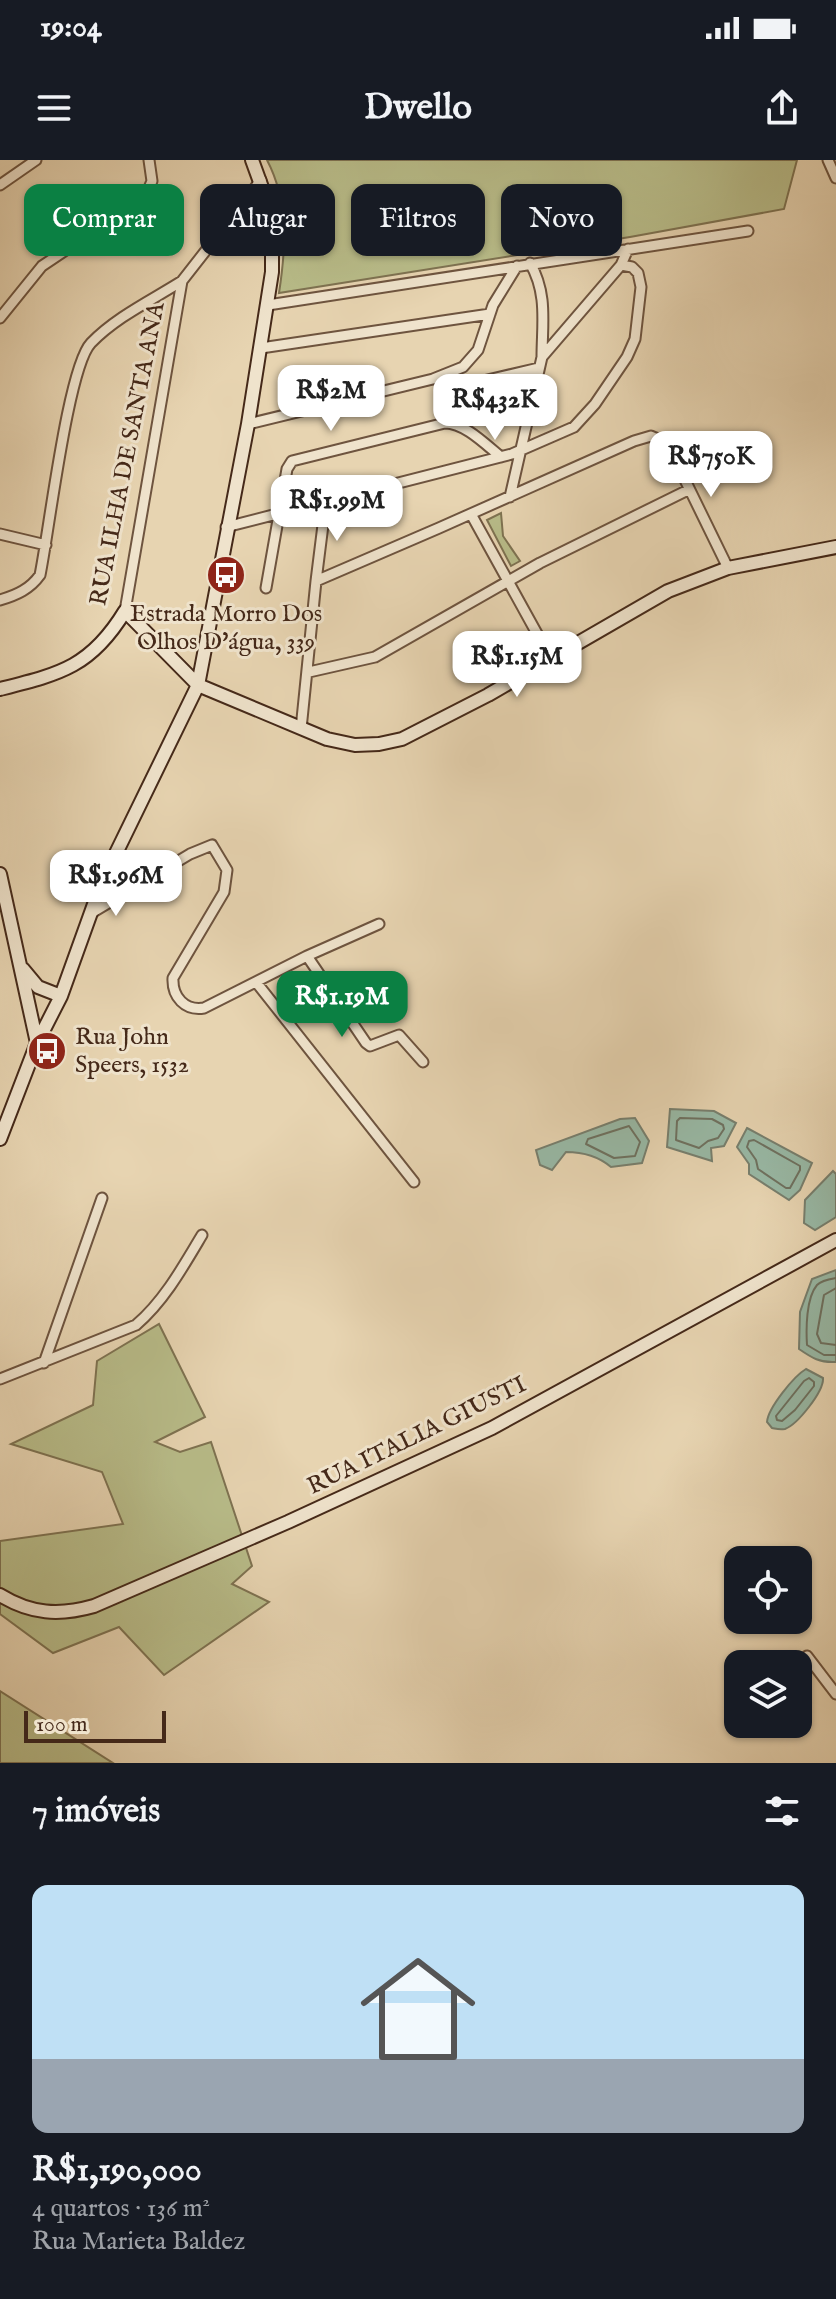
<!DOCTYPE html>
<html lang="pt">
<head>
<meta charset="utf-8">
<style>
	body { margin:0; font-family:"IM FELL English",serif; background:#20242c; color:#f1f3f6; height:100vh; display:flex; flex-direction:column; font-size:30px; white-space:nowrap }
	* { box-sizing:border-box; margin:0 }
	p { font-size:26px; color:#9ea1a6 }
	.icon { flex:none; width:44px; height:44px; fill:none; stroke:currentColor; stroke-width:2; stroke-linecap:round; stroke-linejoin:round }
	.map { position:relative; height:1603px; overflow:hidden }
	.drawer { display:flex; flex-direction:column; background:#171b24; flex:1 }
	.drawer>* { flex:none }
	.hud { position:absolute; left:24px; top:24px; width:788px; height:72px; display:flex; gap:16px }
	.controls { position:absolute; left:724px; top:1386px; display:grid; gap:16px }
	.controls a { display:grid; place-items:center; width:88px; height:88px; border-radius:16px; background:#171b24; box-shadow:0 2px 6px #0004; font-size:40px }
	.scale { position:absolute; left:24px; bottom:20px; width:142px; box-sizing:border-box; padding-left:8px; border:4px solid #452919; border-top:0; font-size:22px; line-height:28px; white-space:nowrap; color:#452919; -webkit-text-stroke:6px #efe3cc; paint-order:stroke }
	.price { position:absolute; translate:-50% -68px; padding:0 18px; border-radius:16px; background:#fff; color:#222; font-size:26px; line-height:52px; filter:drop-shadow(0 2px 4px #0008) }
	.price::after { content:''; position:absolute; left:50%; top:48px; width:24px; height:18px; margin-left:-12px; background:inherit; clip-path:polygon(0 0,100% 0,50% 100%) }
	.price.active { background:#0b8043; color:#fff }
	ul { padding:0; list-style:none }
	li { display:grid; align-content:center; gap:16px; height:424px; padding:0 32px }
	li span { display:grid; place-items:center; height:248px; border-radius:16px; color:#555 }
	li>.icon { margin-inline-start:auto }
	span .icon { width:144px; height:144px; fill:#fffc; stroke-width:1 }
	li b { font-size:34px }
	h2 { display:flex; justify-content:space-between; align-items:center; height:96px; padding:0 32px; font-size:34px }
	.tag { padding:0 28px; border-radius:16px; background:#171b24; box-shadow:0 2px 6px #0004; font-size:28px; line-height:72px }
	.tag.active { background:#0b8043; color:#fff }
	.status { display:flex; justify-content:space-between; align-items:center; height:56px; padding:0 40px; background:#171b24; direction:ltr }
	.status svg { height:22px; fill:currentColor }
	header { display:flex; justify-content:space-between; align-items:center; height:104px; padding:0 32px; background:#171b24; font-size:36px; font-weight:800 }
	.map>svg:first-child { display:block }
	.green { fill:#b8bc89; stroke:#7e7251; stroke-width:2 }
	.water { fill:#98b9a6; stroke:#777f6e; stroke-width:2 }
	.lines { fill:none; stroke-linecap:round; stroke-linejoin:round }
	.shore { stroke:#6e7160; stroke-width:2 }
	.street-casing { stroke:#6e543f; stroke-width:13 }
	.secondary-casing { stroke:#452919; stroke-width:16 }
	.street { stroke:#efe3cc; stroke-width:9 }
	.secondary { stroke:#efe3cc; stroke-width:12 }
	.labels { text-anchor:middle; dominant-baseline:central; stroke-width:6; stroke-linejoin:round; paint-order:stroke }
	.street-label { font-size:24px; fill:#452919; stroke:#efe3cc }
	.poi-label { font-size:24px; fill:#452919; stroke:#efe3cc }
</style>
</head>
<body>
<div class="status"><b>19:04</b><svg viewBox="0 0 49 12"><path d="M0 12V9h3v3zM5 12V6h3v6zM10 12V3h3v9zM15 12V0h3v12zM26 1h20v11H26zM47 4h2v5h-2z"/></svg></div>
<header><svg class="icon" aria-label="menu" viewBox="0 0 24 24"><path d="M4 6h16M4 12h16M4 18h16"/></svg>Dwello<svg class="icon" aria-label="share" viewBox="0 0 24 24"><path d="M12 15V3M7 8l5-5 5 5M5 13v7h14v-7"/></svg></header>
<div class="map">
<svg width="836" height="1603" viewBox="0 0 836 1603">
	<rect width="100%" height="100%" fill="#e7d4b1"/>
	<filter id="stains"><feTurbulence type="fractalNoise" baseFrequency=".0025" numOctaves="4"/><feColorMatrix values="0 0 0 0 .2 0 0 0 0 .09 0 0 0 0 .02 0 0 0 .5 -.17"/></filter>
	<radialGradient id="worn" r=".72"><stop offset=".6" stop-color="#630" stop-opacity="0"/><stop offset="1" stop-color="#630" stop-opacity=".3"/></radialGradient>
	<path class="green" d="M267 0H797L784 49 630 77 279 133C286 88 289 42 267 0Z
		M501 353 503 376 520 401 511 406 487 360Z
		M159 1164 205 1257 155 1282 180 1292 211 1282 252 1406 232 1424 269 1442 164 1515 119 1467 53 1493 0 1454V1381L123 1364 102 1312 11 1284 93 1245 97 1201Z
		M0 1531 113 1603H0Z"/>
	<path class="water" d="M670 949 714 951 736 963 724 986 711 988 712 1001 667 987Z
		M635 958 649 981 642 1003 611 1007C598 996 583 992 566 992L552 1010 540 1005 536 990 620 959Z
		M747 968 812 1003 800 1030 789 1040 749 1014V1004L737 987Z
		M833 1011 836 1014V1057L815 1070 804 1063 805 1040Z
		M836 1110V1202C820 1203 812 1198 799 1189L800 1152 812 1119Z
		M806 1209 823 1218C824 1231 798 1264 785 1269 779 1270 777 1269 772 1268L767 1262C768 1248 794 1216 806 1209Z"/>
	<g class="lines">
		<path class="shore" d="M680 958 712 959 723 965 724 969 718 978 708 981 699 988 676 980 677 961Z
			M629 966 640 982 635 996 614 998 586 984 588 979Z
			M754 980 800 1006V1010L790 1028H786L758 1009 756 1000 747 987 749 981Z
			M836 1118C830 1119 822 1120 817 1125 806 1138 806 1169 807 1185L824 1195H836
			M836 1128 824 1135 817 1174 821 1183 836 1185
			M809 1218 814 1222V1226L795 1250 782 1261 777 1260 776 1256 804 1221Z"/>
		<g class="street-casing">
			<path id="street" d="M828 0 836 18
				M0 25 36 0
				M530 103C548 134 542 164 542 197
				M268 145 748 71
				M0 158 42 106 145 37 152 21 149 0
				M261 188 490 154
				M441 216 462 226 539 208
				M248 264 433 219 463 207 478 190 493 145 517 106
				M510 337 542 197 621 105 628 89
				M471 354 551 499
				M226 367 512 294 574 267 595 244 627 197 635 179 641 127 638 113 632 107 621 105
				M0 374 46 385
				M316 421 326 341
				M266 428 287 309 292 301 445 263C465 263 486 285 501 297
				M0 440C17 435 30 429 40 415 49 372 68 207 91 183 116 157 152 140 182 121
				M125 451 182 121 261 20
				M309 512 375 497 540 403 688 330
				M301 569 316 421 439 368 634 281 651 276 667 283 728 408
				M102 722 112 729 126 733
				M90 754 190 694 212 685 227 710 224 732 173 818C172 837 185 851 204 848L307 796 379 764
				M307 796 366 883 370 886 399 875 423 902
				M256 822 414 1022
				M44 1203 102 1038
				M0 1219 136 1165C164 1141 183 1107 202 1075
				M807 1496 836 1534"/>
		</g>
		<g class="secondary-casing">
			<path id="secondary" d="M0 529C60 514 91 507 125 451L198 525 327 579 355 585 379 584 402 579 488 535 668 431 728 408 836 387
				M0 714 37 883
				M23 809 38 827 61 836
				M0 979 37 883 61 836 102 722 198 525 248 264 272 112V55L252 0
				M0 1435C31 1454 59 1456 94 1446L288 1362 492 1268 836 1080"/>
		</g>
		<use href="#street" class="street"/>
		<use href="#secondary" class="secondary"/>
	</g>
	<defs>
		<g id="bus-disc" transform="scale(2)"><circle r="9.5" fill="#8f2418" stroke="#efe3cc"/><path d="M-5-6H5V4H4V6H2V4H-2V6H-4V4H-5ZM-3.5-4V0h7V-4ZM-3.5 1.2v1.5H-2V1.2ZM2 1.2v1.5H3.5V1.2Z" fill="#fff"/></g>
	</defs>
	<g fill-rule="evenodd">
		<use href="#bus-disc" x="226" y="415"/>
		<use href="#bus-disc" x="47" y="891"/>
	</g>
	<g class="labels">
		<g class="street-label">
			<text transform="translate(128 294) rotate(-79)">RUA ILHA DE SANTA ANA</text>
			<text transform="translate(417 1276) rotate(-26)">RUA ITALIA GIUSTI</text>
		</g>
		<g class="poi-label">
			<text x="226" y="454">Estrada Morro Dos<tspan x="226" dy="28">Olhos D'água, 339</tspan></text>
			<text x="75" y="877" text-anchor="start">Rua John<tspan x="75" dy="28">Speers, 1532</tspan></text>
		</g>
	</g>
	<rect width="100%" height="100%" filter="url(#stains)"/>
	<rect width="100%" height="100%" fill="url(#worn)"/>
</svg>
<div class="controls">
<a><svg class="icon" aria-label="locate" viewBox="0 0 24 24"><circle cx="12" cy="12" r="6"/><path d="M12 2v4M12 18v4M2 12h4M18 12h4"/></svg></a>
<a><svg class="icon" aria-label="layers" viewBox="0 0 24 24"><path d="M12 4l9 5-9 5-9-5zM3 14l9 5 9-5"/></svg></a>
</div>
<div class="scale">100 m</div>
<b class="price" style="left:331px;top:273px">R$2M</b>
<b class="price" style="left:495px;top:282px">R$432K</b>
<b class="price" style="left:711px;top:339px">R$750K</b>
<b class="price" style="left:337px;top:383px">R$1.99M</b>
<b class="price" style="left:517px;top:539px">R$1.15M</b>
<b class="price" style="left:116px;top:758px">R$1.96M</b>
<b class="price active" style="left:342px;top:879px">R$1.19M</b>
<div class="hud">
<a class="tag active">Comprar</a>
<a class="tag">Alugar</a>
<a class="tag">Filtros</a>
<a class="tag">Novo</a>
</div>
</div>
<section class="drawer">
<h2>7 imóveis<svg class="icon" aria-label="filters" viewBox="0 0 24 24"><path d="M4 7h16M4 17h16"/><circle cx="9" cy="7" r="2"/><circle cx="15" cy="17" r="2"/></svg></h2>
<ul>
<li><span style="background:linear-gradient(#bfe0f5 70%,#9aa5b1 0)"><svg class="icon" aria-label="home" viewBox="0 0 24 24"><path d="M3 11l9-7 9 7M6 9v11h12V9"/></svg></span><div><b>R$1,190,000</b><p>4 quartos · 136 m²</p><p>Rua Marieta Baldez</p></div></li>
</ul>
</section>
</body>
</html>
